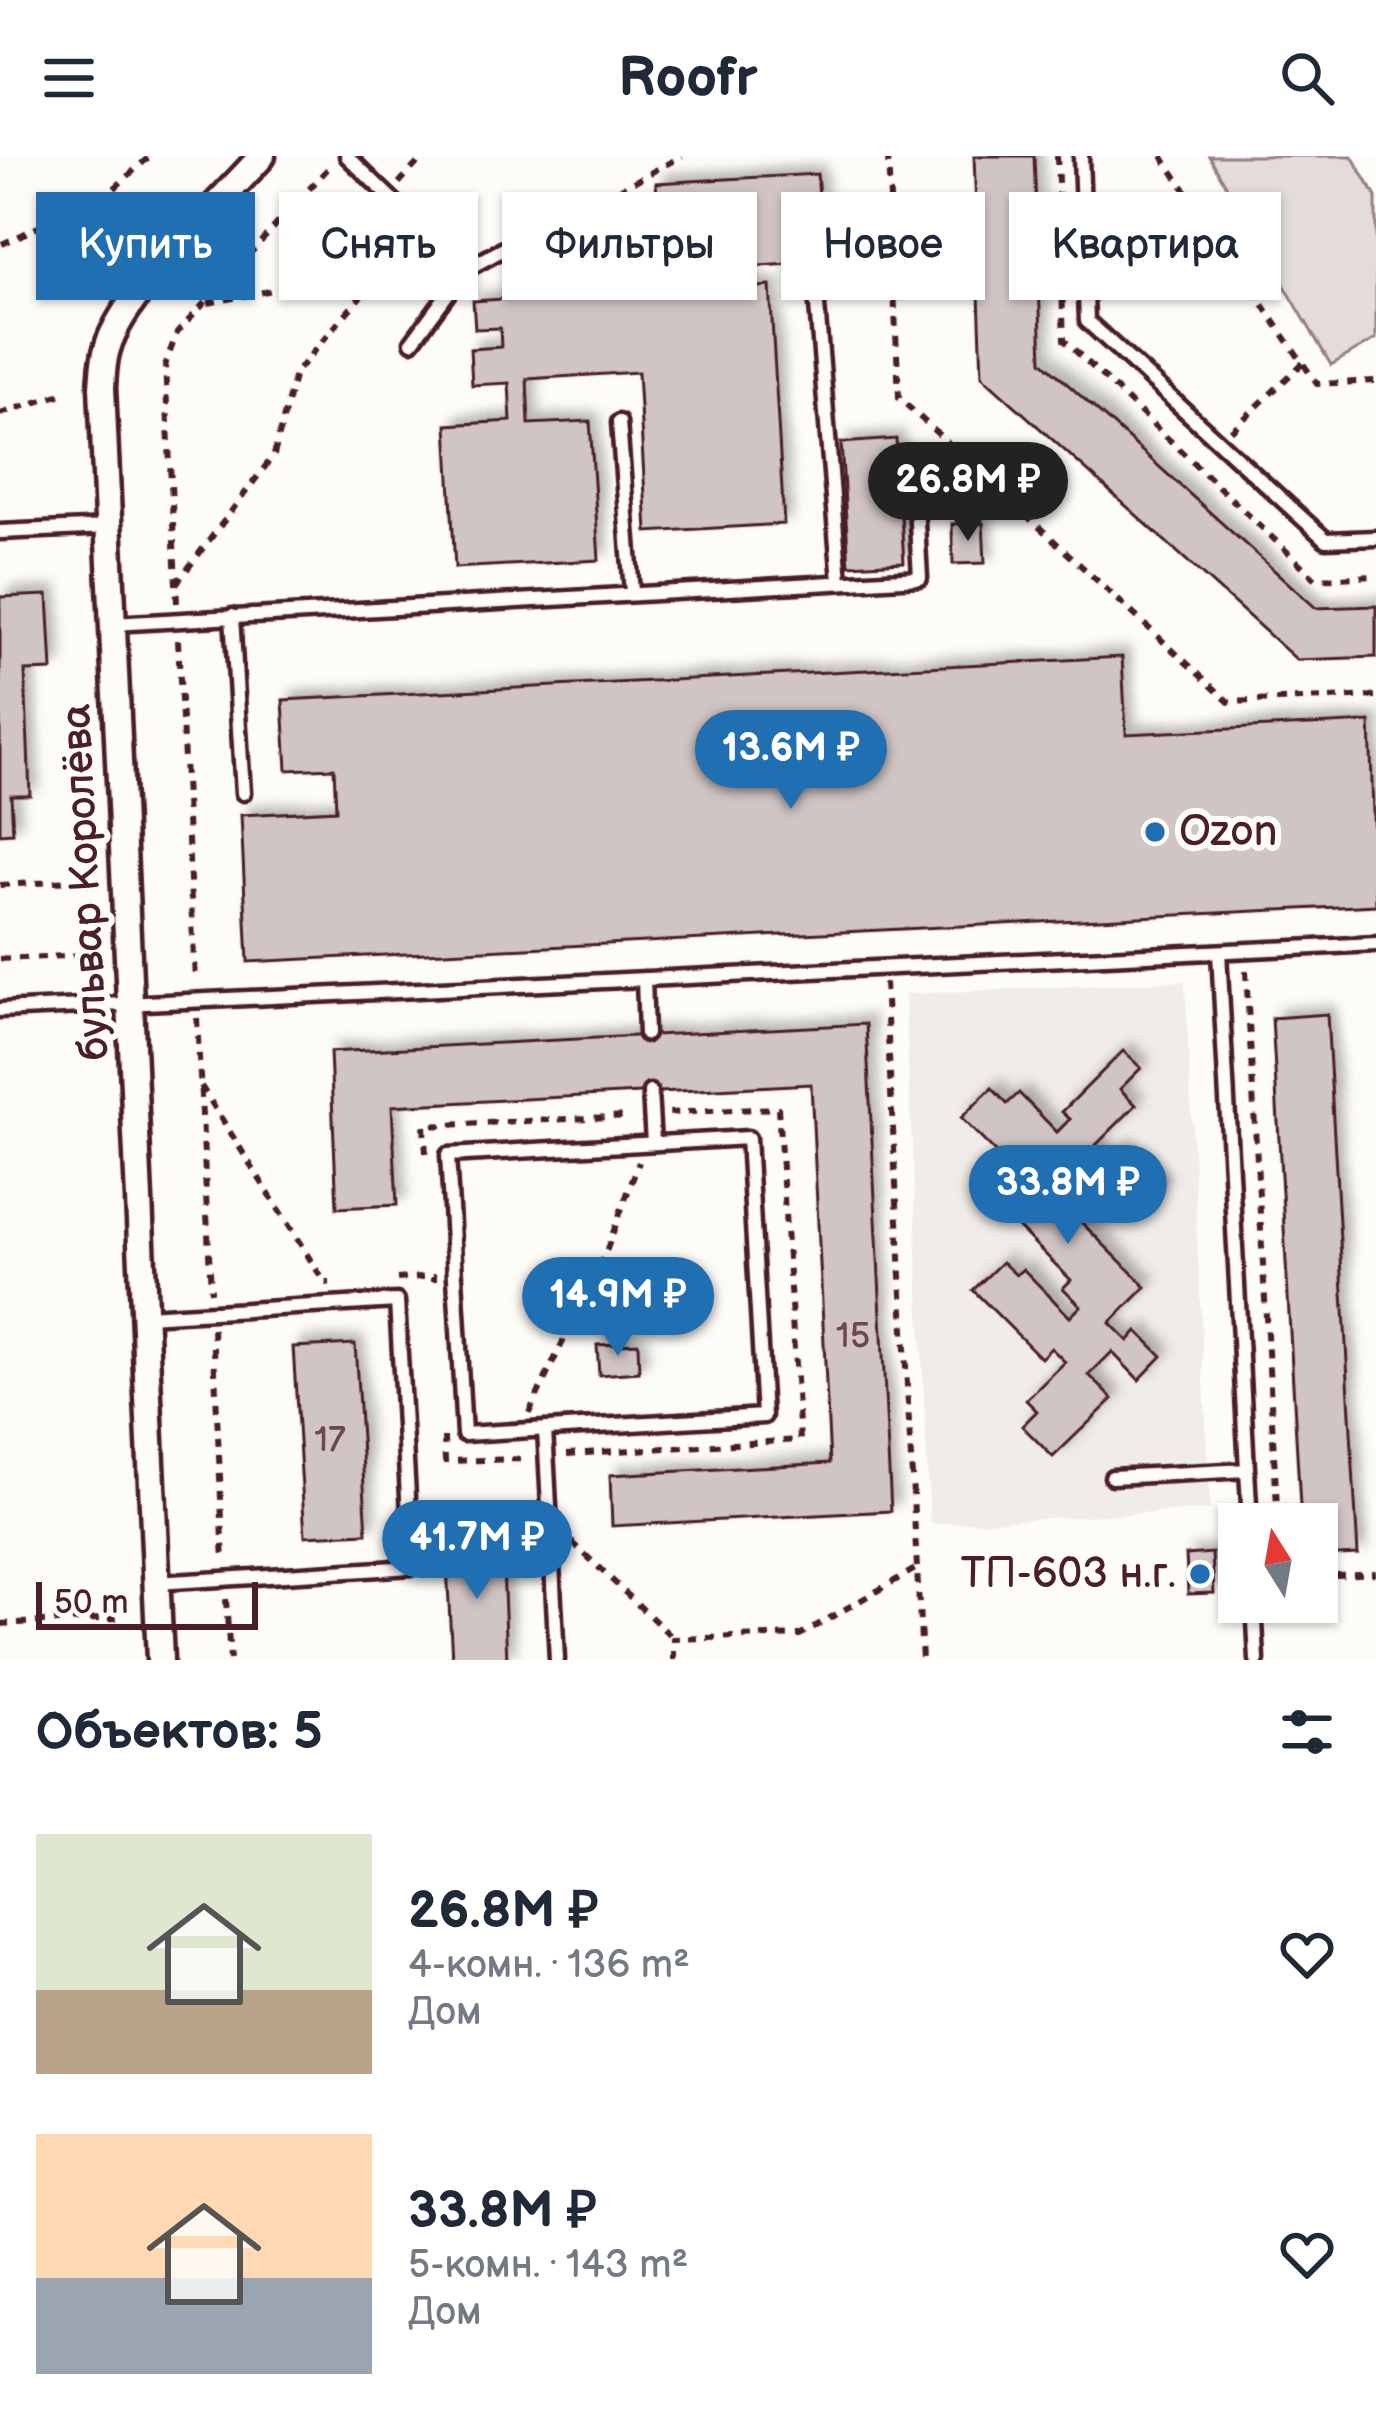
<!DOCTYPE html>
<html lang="ru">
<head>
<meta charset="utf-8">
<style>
	body { margin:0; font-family:"Balsamiq Sans",sans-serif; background:#f2f2f3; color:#1f2937; height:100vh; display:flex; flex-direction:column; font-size:45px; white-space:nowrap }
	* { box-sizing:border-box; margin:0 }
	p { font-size:39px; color:#747a83 }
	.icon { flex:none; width:66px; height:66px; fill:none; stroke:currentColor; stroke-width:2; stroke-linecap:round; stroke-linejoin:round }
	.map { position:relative; height:1504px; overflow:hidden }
	.side { display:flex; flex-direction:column; background:#fff; flex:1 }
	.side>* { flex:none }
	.top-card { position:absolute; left:36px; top:36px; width:1305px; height:108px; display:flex; gap:24px }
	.needle { width:78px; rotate:349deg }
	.tools { position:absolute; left:1218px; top:1347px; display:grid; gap:24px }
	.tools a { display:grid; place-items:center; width:120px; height:120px; border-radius:0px; background:#fff; box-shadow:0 3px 9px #0004; font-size:60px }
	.scale { position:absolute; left:36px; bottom:30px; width:222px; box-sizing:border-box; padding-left:12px; border:6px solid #4a1f2b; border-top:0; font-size:33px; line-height:42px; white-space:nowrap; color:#4a1f2b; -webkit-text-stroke:9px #fdfcf7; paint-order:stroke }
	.price { position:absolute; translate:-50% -102px; padding:0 27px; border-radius:42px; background:#1f6fb2; color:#fff; font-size:39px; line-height:78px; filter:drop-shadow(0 3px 6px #0008) }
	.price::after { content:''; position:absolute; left:50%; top:72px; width:36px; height:27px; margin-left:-18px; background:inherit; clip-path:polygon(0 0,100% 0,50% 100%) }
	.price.on { background:#222; color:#fff }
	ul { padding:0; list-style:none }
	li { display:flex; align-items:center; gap:36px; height:300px; padding:0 36px }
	li span { display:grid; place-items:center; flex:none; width:336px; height:240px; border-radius:0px; color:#555 }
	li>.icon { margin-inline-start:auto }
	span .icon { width:144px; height:144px; fill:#fffc; stroke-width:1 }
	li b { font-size:51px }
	h2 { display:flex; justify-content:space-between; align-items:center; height:144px; padding:0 36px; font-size:51px }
	.pill { padding:0 42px; border-radius:0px; background:#fff; box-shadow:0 3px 9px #0004; font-size:42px; line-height:108px }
	.pill.on { background:#1f6fb2; color:#fff }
	header { display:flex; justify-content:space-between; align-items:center; height:156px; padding:0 36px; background:#fff; font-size:54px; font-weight:600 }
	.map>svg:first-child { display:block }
	.built { fill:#f0ece8 }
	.green { fill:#e3dcda; stroke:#967e82; stroke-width:3 }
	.building { fill:#d0c5c4; stroke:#4a1f2b; stroke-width:3; filter:url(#shadow) }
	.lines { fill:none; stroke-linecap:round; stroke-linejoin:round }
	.lane-casing { stroke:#4a1f2b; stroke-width:21 }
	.street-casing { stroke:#4a1f2b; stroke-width:33 }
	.path { stroke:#4a1f2b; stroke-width:6; stroke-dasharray:9 9; stroke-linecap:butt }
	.lane { stroke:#fdfcf7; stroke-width:12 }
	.street { stroke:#fdfcf7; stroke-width:24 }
	.poi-dot { fill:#1f6fb2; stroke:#fdfcf7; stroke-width:4.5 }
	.labels { text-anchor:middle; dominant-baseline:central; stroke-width:12; stroke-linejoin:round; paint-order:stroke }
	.number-label { font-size:36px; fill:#6c4851 }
	.poi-label { font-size:42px; fill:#4a1f2b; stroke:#fdfcf7; text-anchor:start }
	.street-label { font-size:42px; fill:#4a1f2b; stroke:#fdfcf7 }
</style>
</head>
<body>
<header><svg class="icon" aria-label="menu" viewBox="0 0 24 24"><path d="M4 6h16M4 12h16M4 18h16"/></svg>Roofr<svg class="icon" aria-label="search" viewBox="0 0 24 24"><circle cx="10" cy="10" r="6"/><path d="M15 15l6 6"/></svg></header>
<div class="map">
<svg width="1376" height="1504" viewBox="0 0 1376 1504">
	<defs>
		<filter id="shadow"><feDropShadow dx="8" dy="-8" stdDeviation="6" flood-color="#0004"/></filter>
	</defs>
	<rect width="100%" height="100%" fill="#fdfcf7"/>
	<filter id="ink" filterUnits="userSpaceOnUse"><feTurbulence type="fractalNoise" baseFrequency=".00833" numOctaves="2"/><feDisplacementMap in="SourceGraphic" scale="24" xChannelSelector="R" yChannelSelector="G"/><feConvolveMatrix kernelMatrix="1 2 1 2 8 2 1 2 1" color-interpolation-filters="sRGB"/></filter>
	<g filter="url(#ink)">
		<path class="built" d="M1185 825 1210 1354 930 1368 905 838Z"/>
		<path class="green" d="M1209 0H1352L1376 41V183L1331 209Z"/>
		<path class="building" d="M974 0H1034L1042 205 1316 452 1376 450V501L1297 504 982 220Z
			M817 18 820 50 794 52 795 67 822 65 824 106 708 113 709 122 732 121V133L770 130 784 368 647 376 638 216 527 223 529 268 590 265 599 404 455 412 447 269 511 265 509 227 472 229 470 193 501 191 500 172 475 173 473 145 598 137 596 112 568 113 567 86 687 79 685 49 658 51 656 27Z
			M896 283 904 406 849 409 841 287Z
			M983 367 985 407 953 408 952 368Z
			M48 439 52 514 25 515 30 639H11L13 677 0 678V441Z
			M1122 501 1126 578 1370 566 1376 749 248 806 241 659 336 654 334 612 287 614 283 544Z
			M1327 858 1358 1398 1317 1400V1368H1301L1272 862Z
			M866 868 891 1355 612 1370 610 1319 830 1307 811 928 392 950 397 1049 337 1052 330 896Z
			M1123 895 1141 912 1120 933 1136 949 1096 989 1111 1004 1124 991 1162 1029 1135 1056 1096 1017 1072 1040 1086 1053 1077 1062 1146 1131 1110 1167 1128 1185 1137 1175 1162 1200 1139 1224 1112 1196 1089 1219 1113 1243 1053 1301 1022 1270 1037 1255 1026 1244 1065 1206 1051 1192 1041 1202 973 1134 1002 1106 1016 1119 1023 1113 1070 1161 1081 1150 1063 1132 1071 1124 1012 1065 1050 1029 1039 1018 1028 1029 961 962 992 932 1007 948 1019 937 1057 976 1070 963 1062 956Z
			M638 1187 639 1216 599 1219 597 1189Z
			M355 1188 367 1377 305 1380 293 1191Z
			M502 1388 507 1504H452L446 1390Z
			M1212 1397 1214 1437 1188 1438 1186 1399Z"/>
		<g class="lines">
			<g class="lane-casing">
				<path id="lane" d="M347 0 465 114 535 76
					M1081 0 1087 165 1326 384 1376 382
					M816 137 840 425
					M412 186 465 114
					M619 266 632 437
					M0 376 108 371
					M232 460 243 637
					M113 468 920 422 916 348
					M1219 796 1250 1368
					M644 823 646 878
					M0 854 1376 788
					M650 936 653 987
					M748 982 764 1260 464 1278 448 999Z
					M146 1160 397 1145 412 1411 156 1427
					M545 1273 557 1504
					M1112 1321 1247 1314
					M1254 1446 1257 1504"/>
			</g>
			<g class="street-casing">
				<path id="street" d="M160 1504 102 231C103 219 103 205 107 193 122 138 221 46 262 0"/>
			</g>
			<path class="path" d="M888 0 899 242 1229 546 1376 540
				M1057 0 1064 184 1316 423 1376 420
				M1162 0 1317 228 1376 225
				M399 27 424 0
				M618 34 682 0
				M2 88 107 39 150 0
				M309 124 374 55
				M208 147 413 106
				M0 258 68 236
				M1231 275 1303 207
				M176 428 274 299 295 217 386 111
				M177 447 165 209 177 177 333 7
				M178 484 195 824
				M0 729 87 724
				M0 803 90 799
				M1246 815 1278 1368
				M885 827 922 1504
				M197 862 211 1136
				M201 930 325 1127H330
				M426 997 424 970 630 960
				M397 1123 434 1120V1125
				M213 1173 224 1406
				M529 1257 607 1093 639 1006
				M444 1281 445 1305 525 1303
				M567 1298 800 1284 778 952 667 957
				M572 1386 674 1483
				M1317 1420 1376 1417
				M226 1443 230 1504
				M0 1468 119 1462
				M674 1504V1483L800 1479 917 1412"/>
			<use href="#lane" class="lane"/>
			<use href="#street" class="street"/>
		</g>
	</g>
	<g class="poi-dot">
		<circle cx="1155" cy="676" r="12"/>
		<circle cx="1200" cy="1418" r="12"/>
	</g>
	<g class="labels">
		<g class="number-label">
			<text x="853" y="1180">15</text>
			<text x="330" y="1284">17</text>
		</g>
		<g class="poi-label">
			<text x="1179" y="676">Ozon</text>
			<text x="1176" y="1418" text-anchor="end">ТП-603 н.г.</text>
		</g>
		<g class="street-label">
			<text transform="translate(86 726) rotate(-93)">бульвар Королёва</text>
		</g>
	</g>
</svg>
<div class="tools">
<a><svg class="needle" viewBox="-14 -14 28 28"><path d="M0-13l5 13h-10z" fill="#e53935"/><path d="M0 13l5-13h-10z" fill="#747a83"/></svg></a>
</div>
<div class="scale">50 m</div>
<b class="price on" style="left:968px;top:388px">26.8M ₽</b>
<b class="price" style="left:791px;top:656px">13.6M ₽</b>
<b class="price" style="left:1068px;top:1091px">33.8M ₽</b>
<b class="price" style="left:618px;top:1203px">14.9M ₽</b>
<b class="price" style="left:477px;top:1446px">41.7M ₽</b>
<div class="top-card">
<a class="pill on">Купить</a>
<a class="pill">Снять</a>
<a class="pill">Фильтры</a>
<a class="pill">Новое</a>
<a class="pill">Квартира</a>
</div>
</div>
<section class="side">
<h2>Объектов: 5<svg class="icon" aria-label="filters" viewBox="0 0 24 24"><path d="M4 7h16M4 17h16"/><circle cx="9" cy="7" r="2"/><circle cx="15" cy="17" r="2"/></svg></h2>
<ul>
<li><span style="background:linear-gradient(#dfe7d0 65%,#b9a48a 0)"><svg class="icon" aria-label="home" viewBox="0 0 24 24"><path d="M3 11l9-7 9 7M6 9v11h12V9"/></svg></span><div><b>26.8M ₽</b><p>4-комн. · 136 m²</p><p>Дом</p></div><svg class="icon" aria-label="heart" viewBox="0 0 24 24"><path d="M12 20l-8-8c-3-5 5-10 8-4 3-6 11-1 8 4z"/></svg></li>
<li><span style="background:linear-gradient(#ffd9b3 60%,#9aa5b1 0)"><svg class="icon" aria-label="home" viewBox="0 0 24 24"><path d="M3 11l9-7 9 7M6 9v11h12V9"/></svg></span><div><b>33.8M ₽</b><p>5-комн. · 143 m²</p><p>Дом</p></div><svg class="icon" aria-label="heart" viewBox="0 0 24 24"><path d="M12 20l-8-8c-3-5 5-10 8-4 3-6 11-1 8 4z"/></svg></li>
</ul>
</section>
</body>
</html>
